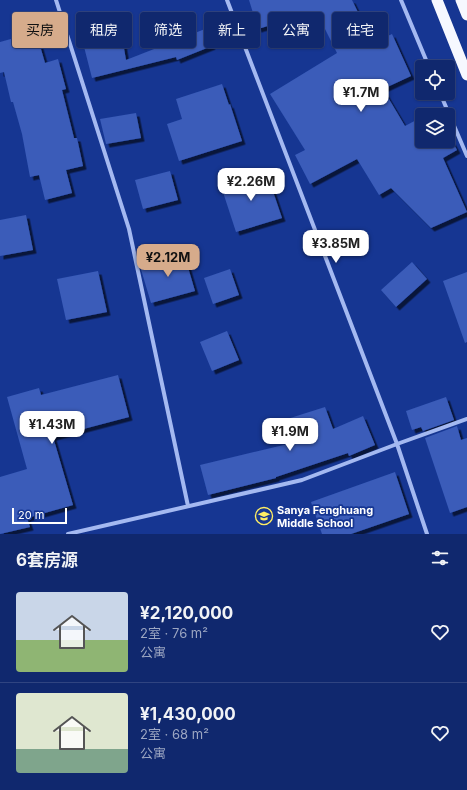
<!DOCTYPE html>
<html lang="zh">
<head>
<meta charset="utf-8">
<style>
	body { margin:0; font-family:Inter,"Noto Sans SC",sans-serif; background:#1e3476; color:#f1f3f6; height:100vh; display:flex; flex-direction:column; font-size:15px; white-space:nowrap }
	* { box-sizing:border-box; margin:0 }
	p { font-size:13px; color:#9ca6c2 }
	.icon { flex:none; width:22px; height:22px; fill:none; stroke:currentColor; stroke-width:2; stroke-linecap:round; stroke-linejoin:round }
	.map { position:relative; height:534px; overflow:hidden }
	.sheet { display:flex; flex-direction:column; background:#10286e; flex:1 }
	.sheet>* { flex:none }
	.banner { position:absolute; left:12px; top:12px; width:443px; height:36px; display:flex; gap:8px }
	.fabs { position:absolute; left:415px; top:60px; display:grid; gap:8px }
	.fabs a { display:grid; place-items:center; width:40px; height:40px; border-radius:4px; background:#10286e; box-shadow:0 1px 3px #0004,0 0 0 1px #304481; font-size:20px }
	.scale { position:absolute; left:12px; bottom:10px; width:55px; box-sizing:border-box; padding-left:4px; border:2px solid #fff; border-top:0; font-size:11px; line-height:14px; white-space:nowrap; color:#fff; -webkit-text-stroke:3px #163692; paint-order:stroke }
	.price { position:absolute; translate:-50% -34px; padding:0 9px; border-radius:8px; background:#fff; color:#222; font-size:13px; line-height:26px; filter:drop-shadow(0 1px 2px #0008) }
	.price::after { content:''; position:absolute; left:50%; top:24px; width:12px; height:9px; margin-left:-6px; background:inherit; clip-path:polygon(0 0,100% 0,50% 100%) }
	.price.current { background:#d6ab8b; color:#111 }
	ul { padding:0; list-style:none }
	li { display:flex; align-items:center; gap:12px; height:100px; padding:0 16px }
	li+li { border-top:1px solid #304481 }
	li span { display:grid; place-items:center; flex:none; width:112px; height:80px; border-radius:4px; color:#555 }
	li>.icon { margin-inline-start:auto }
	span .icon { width:48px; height:48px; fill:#fffc; stroke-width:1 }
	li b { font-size:17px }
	h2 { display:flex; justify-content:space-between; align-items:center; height:48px; padding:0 16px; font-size:17px }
	.pill { padding:0 14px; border-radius:4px; background:#10286e; box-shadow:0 1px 3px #0004,0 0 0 1px #304481; font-size:14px; line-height:36px }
	.pill.current { background:#d6ab8b; color:#111 }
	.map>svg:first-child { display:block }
	.building { fill:#3a5cb9; filter:url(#shadow) }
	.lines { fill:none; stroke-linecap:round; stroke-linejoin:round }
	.minor { stroke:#a4b9f1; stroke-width:4 }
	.trunk { stroke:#f6f8ff; stroke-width:11 }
	.labels { text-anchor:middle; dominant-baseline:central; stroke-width:3.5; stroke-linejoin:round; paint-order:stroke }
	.poi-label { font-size:11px; font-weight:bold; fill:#fff; stroke:#163692; text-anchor:start }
</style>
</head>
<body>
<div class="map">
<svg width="467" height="534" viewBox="0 0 467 534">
	<defs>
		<filter id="shadow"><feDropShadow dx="3.5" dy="3.5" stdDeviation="0" flood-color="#0009"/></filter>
	</defs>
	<rect width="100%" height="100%" fill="#163692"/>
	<path class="building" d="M249 0H352L373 43 392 34 411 76 383 89 405 126 422 117V141H448V134L457 150 443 158 467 212 431 228 391 188 379 195 357 159 310 184 295 155 305 150 270 94 337 53 316 11 258 29Z
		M120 25 126 60 205 29 212 46 177 60 176 57 92 78 81 35Z
		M36 32 45 63 58 59 66 89 62 90 74 138H77L83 166 66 170 72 193 45 200 39 175 30 177 22 134 13 102H11L4 72 0 73V42Z
		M222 84 229 105 230 104 242 141 179 161 167 124 182 119 176 99Z
		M136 113 141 138 106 144 100 119Z
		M170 171 178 200 143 209 135 180Z
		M266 171 282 218 236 232 221 186Z
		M26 215 33 250 0 256V220Z
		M184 254 195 291 151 303 140 266Z
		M412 262 427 279 396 307 381 290Z
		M230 269 239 295 213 304 204 278Z
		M98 271 107 312 66 320 57 279Z
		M467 272V342L465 343 443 281Z
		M227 331 239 360 212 371 200 342Z
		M118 375 129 417 53 437 73 505 27 518 30 527 0 534V477L27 469 7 397 39 388 41 395Z
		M446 397 454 420 423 431 421 427 412 430 406 411Z
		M325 407 333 429 363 416 375 445 349 456 348 453 276 477V478L208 495 200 465 292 443 284 420Z
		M457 426 461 440 467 438V507L450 513 425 438Z
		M395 472 409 514 351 534H322L311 502Z"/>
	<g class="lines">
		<path class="minor" d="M56 0 129 229 188 506
			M227 0 397 444 427 534
			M401 0 429 67
			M440 93 467 156
			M68 534 302 480 397 444 467 419"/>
		<path class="trunk" d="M437 0 467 75
			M461 0 467 15"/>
	</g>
	<defs>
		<g id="school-ring" transform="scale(0.9)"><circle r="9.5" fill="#163692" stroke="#ffee64" stroke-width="1.5"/><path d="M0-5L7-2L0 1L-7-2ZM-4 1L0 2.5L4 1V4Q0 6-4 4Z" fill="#ffee64"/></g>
	</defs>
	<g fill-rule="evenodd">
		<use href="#school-ring" x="264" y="516"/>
	</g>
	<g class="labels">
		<g class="poi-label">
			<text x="277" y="510">Sanya Fenghuang<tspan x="277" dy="13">Middle School</tspan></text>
		</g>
	</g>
</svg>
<div class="fabs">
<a><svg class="icon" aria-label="locate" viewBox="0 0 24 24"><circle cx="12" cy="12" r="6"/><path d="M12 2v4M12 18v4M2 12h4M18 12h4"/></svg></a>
<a><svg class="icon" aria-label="layers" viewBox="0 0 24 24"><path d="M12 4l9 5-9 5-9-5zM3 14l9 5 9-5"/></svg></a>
</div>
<div class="scale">20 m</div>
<b class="price" style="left:361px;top:113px">¥1.7M</b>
<b class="price" style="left:251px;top:202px">¥2.26M</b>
<b class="price" style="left:336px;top:264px">¥3.85M</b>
<b class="price current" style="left:168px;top:278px">¥2.12M</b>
<b class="price" style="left:52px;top:445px">¥1.43M</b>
<b class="price" style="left:290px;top:452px">¥1.9M</b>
<div class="banner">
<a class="pill current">买房</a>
<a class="pill">租房</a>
<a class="pill">筛选</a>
<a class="pill">新上</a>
<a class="pill">公寓</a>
<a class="pill">住宅</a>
</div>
</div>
<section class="sheet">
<h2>6套房源<svg class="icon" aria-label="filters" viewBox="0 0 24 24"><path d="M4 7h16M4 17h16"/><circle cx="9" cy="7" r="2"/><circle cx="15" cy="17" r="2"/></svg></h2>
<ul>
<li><span style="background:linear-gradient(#c9d6e8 60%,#8fb573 0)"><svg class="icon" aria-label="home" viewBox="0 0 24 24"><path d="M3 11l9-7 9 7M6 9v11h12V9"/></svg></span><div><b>¥2,120,000</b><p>2室 · 76 m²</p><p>公寓</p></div><svg class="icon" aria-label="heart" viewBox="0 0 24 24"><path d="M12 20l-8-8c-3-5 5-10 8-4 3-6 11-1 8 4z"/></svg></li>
<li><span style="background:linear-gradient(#dfe7d0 70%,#7fa58c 0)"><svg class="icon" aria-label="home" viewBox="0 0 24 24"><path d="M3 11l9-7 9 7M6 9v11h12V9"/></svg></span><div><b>¥1,430,000</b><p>2室 · 68 m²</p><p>公寓</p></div><svg class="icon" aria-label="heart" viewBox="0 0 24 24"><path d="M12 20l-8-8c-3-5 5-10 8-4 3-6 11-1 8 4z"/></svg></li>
</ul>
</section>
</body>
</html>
